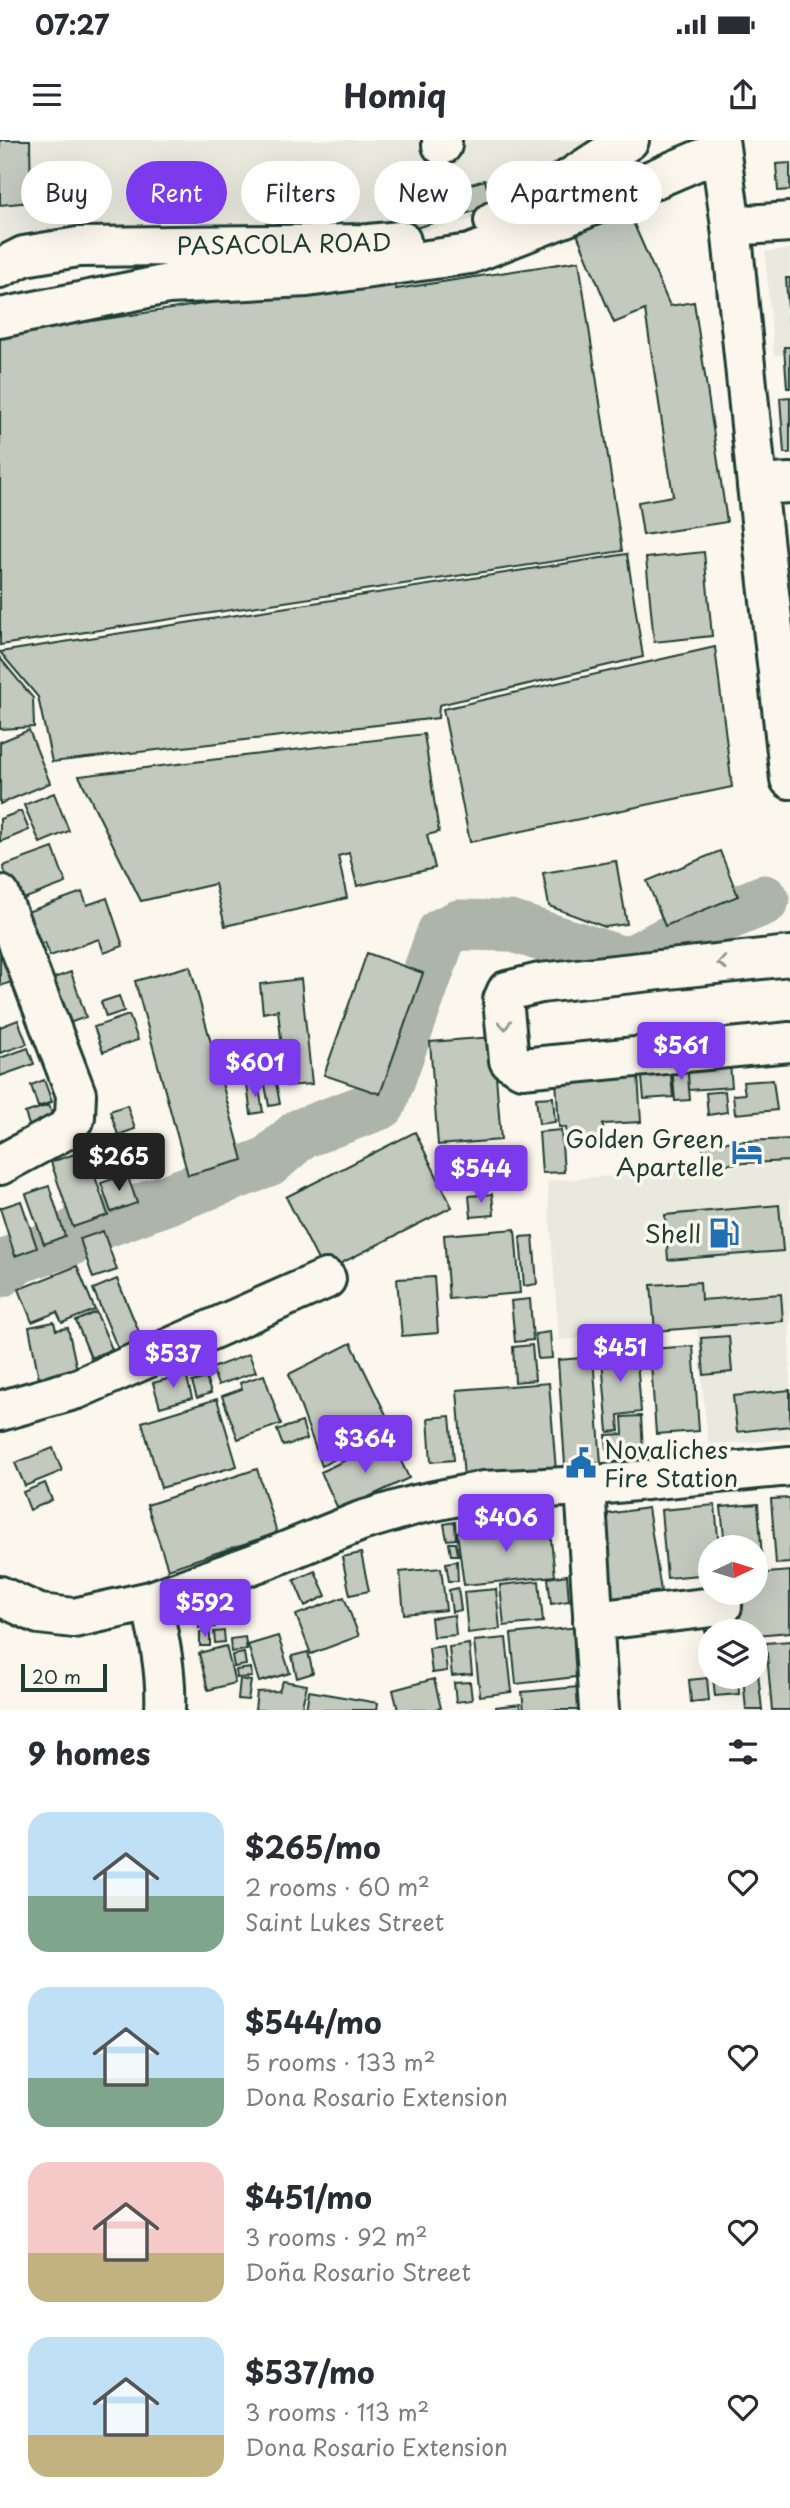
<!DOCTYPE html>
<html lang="en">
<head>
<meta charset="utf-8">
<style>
	body { margin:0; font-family:"Playpen Sans",sans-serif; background:#f7f7f7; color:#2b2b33; height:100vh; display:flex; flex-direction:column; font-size:26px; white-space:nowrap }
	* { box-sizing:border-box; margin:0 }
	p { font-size:23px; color:#7c7c81 }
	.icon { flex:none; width:38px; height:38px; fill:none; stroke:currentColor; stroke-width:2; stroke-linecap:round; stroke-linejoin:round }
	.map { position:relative; height:1570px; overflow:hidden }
	.drawer { display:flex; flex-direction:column; background:#fff; flex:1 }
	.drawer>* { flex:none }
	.top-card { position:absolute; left:21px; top:21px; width:749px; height:63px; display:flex; gap:14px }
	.needle { width:46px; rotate:86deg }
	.controls { position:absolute; left:698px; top:1395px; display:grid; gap:14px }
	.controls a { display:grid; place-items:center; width:70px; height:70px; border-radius:50%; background:#fff; box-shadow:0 7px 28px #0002; font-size:35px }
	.scale { position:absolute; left:21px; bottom:18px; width:86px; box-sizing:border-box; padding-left:7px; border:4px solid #1f3d34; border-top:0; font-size:19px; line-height:24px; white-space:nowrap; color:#1f3d34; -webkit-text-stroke:5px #fbf7ec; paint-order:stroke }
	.price { position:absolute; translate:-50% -60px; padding:0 16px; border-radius:7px; background:#7c3aed; color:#fff; font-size:23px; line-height:46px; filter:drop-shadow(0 2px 4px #0008) }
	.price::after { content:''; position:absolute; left:50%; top:42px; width:21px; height:16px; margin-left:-10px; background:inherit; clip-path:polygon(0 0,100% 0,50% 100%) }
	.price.selected { background:#222; color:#fff }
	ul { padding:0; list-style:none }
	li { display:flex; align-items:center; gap:21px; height:175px; padding:0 28px }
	li span { display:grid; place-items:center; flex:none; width:196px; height:140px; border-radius:21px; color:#555 }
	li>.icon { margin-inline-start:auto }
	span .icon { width:84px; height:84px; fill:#fffc; stroke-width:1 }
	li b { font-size:30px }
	h2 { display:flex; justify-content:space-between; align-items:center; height:84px; padding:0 28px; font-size:30px }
	.tag { padding:0 24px; border-radius:32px; background:#fff; box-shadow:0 7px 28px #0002; font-size:24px; line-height:63px }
	.tag.selected { background:#7c3aed; color:#fff }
	.status { display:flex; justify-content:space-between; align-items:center; height:49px; padding:0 35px; background:#fff; direction:ltr }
	.status svg { height:19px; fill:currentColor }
	header { display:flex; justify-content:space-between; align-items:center; height:91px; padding:0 28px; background:#fff; font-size:32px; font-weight:700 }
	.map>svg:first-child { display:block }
	.built { fill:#eae9de }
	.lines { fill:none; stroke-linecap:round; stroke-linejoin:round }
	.river { stroke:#adb4aa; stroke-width:51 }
	.building { fill:#c4c9be; stroke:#1f3d34; stroke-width:2 }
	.minor-casing { stroke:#1f3d34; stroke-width:44 }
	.major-casing { stroke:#1f3d34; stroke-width:44 }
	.minor { stroke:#fbf7ec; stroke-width:38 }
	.major { stroke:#fbf7ec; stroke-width:38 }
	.oneway { stroke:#8d9a90 }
	.labels { text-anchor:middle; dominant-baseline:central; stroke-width:7; stroke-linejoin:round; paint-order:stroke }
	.street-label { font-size:24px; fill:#1f3d34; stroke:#fbf7ec }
	.poi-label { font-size:24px; fill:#1f3d34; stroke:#fbf7ec; text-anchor:end }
</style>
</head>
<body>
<div class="status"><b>07:27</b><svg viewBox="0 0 49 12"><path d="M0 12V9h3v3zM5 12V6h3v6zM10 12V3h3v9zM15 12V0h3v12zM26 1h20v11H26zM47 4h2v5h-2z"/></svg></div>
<header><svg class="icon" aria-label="menu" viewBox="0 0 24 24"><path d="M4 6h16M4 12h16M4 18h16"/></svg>Homiq<svg class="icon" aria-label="share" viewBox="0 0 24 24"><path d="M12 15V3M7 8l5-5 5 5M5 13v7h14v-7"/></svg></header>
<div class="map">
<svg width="790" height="1570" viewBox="0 0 790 1570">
	<rect width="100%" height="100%" fill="#fbf7ec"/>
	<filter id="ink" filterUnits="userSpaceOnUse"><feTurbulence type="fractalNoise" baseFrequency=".0143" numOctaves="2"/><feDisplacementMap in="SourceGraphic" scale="14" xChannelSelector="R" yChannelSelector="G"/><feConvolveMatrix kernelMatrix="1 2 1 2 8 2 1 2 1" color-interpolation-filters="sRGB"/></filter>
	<g filter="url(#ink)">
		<path class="built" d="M0 0H614L483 77 400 96 0 126Z
			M790 109V214L774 216 765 112Z
			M790 1022V1300L708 1304 697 1189 559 1200 547 1041Z"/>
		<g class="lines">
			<path class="river" d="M0 1132 18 1118 72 1100 76 1093 268 1022 300 994 381 964 442 793 459 785 510 786 627 823 689 791 764 760"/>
		</g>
		<path class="building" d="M0 0H30L31 62 0 65Z
			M790 23V50L778 51 776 24Z
			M485 40 492 66 412 89 404 63Z
			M629 73 670 166 694 162 727 382 643 395 638 362 673 356 645 170 614 183 577 94Z
			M579 121 622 411 0 505V195L393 135 396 149Z
			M786 138H790L789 186Z
			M784 207H790V248H787Z
			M790 257V313H784L780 258Z
			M704 412 712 496 654 502 646 418Z
			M627 414 643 517 439 565 438 578 52 622 38 557 0 512Z
			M715 507 732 647 470 702 443 569Z
			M0 518 33 558 34 587 0 589Z
			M29 590 50 643 0 664V602Z
			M424 594 439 692 427 695 435 728 357 746 349 713 338 716 347 758 225 786 215 744 141 761 79 636Z
			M54 653 69 691 40 703 24 665Z
			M21 671 29 690 0 702V679Z
			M53 708 66 743 15 762 3 726Z
			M720 711 738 756 665 786 647 741Z
			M616 721 627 784 605 787 549 766 543 733Z
			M82 752 87 765 107 758 123 806 104 813 99 799 50 816 45 802 35 806 24 773Z
			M0 803 17 840 0 846Z
			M367 813 423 833 380 954 324 935Z
			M190 826 243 1020 188 1035 135 841Z
			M71 832 86 877 53 889 37 844Z
			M301 839 312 944 286 946 278 870 263 873 260 844Z
			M119 856 124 871 106 877 101 862Z
			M129 875 138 900 103 912 94 887Z
			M18 880 27 904 0 913V887Z
			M493 897 501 1000 438 1005 430 902Z
			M269 906 280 964 269 966 258 908Z
			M28 908 34 924 0 936V918Z
			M729 913 732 947 689 950 687 917Z
			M687 924 690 960 675 961 672 925Z
			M670 925 673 957 644 959 641 928Z
			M638 934 641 982 603 984 604 1005 568 1008 566 987H559L556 940Z
			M44 940 52 962 38 967 31 945Z
			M773 940 777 970 735 974 733 955 745 954 743 942Z
			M258 943 263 972 251 974 247 945Z
			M725 951 727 972 708 975 706 953Z
			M553 957 555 982 539 984 536 958Z
			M49 965 58 992 34 1000 25 973Z
			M127 965 135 989 118 995 110 971Z
			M561 990 564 1032 542 1033 539 992Z
			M415 992 452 1067 324 1132 286 1057Z
			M790 999V1021L704 1025 703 1003Z
			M86 1010 108 1075 73 1087 51 1022Z
			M127 1034 137 1063 111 1072 101 1043Z
			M49 1046 65 1096 44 1104 26 1054Z
			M492 1054 494 1075 471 1077 469 1056Z
			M21 1061 37 1108 15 1116 0 1068Z
			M779 1065 783 1111 668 1120 665 1075Z
			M515 1089 520 1153 449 1159 444 1095Z
			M103 1091 117 1130 93 1138 80 1099Z
			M533 1096 537 1144 524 1146 520 1097Z
			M77 1126 95 1170 62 1183 57 1172 32 1182 19 1149Z
			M434 1137 438 1193 402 1196 397 1139Z
			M117 1139 142 1199 118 1209 93 1149Z
			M700 1142 701 1160 781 1154 783 1181 655 1191 651 1145Z
			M530 1159 533 1200 515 1202 511 1161Z
			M96 1172 112 1209 91 1218 76 1181Z
			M54 1182 56 1190 68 1188 79 1239 61 1235 39 1239 29 1187Z
			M550 1192 552 1218 538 1219 535 1194Z
			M729 1196 732 1232 704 1235 701 1198Z
			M351 1203 392 1287 322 1326 289 1234Z
			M532 1205 535 1240 515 1242 513 1207Z
			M636 1206 641 1272 618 1275 619 1291 608 1292 601 1208Z
			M693 1206 699 1291 656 1294 650 1209Z
			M249 1214 256 1232 218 1245 212 1228Z
			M593 1217 601 1323 565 1325 558 1220Z
			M186 1234 192 1258 160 1267 153 1243Z
			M264 1235 281 1284 238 1299 222 1256 242 1249 240 1243Z
			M206 1238 211 1253 197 1258 192 1242Z
			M549 1243 556 1331 464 1338 457 1250Z
			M790 1250V1286L737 1292 733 1256Z
			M217 1259 237 1326 161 1348 142 1282Z
			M450 1276 454 1320 431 1322 428 1278Z
			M641 1276 643 1310 607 1312 606 1295 623 1294 622 1277Z
			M302 1282 307 1299 283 1306 277 1290Z
			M390 1298 409 1338 339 1371 321 1332Z
			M53 1308 62 1331 25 1346 15 1323Z
			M257 1329 277 1393 168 1429 147 1365Z
			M45 1343 52 1360 30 1370 23 1352Z
			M790 1358V1423L776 1424 771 1359Z
			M758 1364 762 1418 756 1419V1407H725L721 1367Z
			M715 1365 719 1407H710V1434L667 1438 661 1370Z
			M648 1368 661 1451 613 1459 599 1375Z
			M455 1382 456 1399 447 1400 444 1384Z
			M549 1382 555 1436 464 1445 457 1392Z
			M449 1403H456L458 1415H451Z
			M361 1413 369 1451 350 1455 342 1417Z
			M457 1421 458 1441H449L446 1423Z
			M441 1428 446 1470 404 1474 400 1432Z
			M315 1431 326 1456 305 1466 294 1440Z
			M790 1431V1492L756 1495V1491H733L730 1452H756V1434Z
			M567 1435 569 1461 551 1464 548 1438Z
			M539 1441 543 1482 504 1486 500 1445Z
			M458 1448 461 1470 452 1472 449 1450Z
			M496 1449 500 1489 468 1493 464 1452Z
			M344 1457 359 1496 311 1514 296 1475Z
			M213 1466 215 1487 199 1488 197 1467Z
			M454 1475 456 1495 433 1497 431 1478Z
			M579 1487 584 1536 516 1544 511 1494Z
			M730 1489 710 1491V1504H706L705 1491Z
			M224 1491 225 1502 215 1503 214 1492Z
			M200 1492H210V1506H200Z
			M278 1496 290 1533 259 1542 248 1505Z
			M245 1497 247 1510 231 1512 230 1499Z
			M506 1498 512 1552 480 1556 474 1501Z
			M790 1501V1570H772L766 1503Z
			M469 1504 472 1534 452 1536 449 1507Z
			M226 1506 235 1543 208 1550 199 1513Z
			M444 1506 447 1531 432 1533 429 1508Z
			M308 1512 313 1533 297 1538 292 1516Z
			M244 1513 246 1525 234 1527 232 1515Z
			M756 1514 762 1570H746L743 1536H756Z
			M251 1528 252 1537 237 1538 236 1530Z
			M713 1536H738L739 1554 715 1556Z
			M707 1538 709 1560 691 1562 689 1540Z
			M240 1539 251 1541 248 1560 238 1559Z
			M434 1539 441 1568 432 1570H398L393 1550Z
			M283 1541 307 1545 301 1570H255L257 1552 279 1551Z
			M470 1542 472 1560 456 1562 454 1543Z
			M578 1547 581 1570H524L522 1552Z
			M309 1551 378 1563 377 1570H306Z
			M520 1564 521 1570H496V1567Z"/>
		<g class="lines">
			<g class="minor-casing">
				<path id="minor" d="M442 0V5
					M494 81 520 71 629 0
					M731 86 790 82
					M0 128 24 116 78 107 369 104 401 101
					M0 178 168 144 307 137 470 114 565 77 720 11
					M757 345 790 343
					M0 755 76 954 75 977 65 990 0 1025
					M790 816 540 843 507 851 503 860 509 920 522 928 790 902
					M0 1271 77 1249 326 1139
					M585 1346 599 1570
					M0 1456 39 1474 74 1478 151 1461 267 1419 361 1381 415 1365 483 1351 585 1346 790 1326
					M151 1461C159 1497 167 1533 165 1570
					M593 1481 722 1466"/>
			</g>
			<g class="major-casing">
				<path id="major" d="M719 0 731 86 757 345 790 639"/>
			</g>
			<use href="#minor" class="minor"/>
			<use href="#major" class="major"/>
		</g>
		<defs><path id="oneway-chevron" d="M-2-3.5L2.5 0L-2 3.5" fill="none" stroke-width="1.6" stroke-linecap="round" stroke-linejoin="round" transform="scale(1.75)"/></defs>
		<g class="oneway">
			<use href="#oneway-chevron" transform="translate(722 823) rotate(174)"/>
			<use href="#oneway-chevron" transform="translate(505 885) rotate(84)"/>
		</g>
	</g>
	<defs>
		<g id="hotel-bare" transform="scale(2.415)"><path d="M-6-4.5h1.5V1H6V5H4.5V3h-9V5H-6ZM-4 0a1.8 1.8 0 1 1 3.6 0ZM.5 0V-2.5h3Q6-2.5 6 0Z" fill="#1f6fb2" stroke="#fbf7ec" stroke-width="2.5" paint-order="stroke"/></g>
		<g id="fuel-bare" transform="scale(2.415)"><path d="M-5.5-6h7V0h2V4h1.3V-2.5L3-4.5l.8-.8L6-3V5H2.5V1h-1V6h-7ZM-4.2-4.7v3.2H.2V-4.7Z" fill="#1f6fb2" stroke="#fbf7ec" stroke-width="2.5" paint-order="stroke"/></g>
		<g id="civic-bare" transform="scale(2.415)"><path d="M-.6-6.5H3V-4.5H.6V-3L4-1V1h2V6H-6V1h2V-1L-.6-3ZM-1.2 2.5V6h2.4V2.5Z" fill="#1f6fb2" stroke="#fbf7ec" stroke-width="2.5" paint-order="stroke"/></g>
	</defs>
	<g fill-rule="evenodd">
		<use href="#hotel-bare" x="747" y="1012"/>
		<use href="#fuel-bare" x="724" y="1093"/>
		<use href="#civic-bare" x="581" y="1323"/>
	</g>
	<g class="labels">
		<g class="street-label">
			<text transform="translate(284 103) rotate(-1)">PASACOLA ROAD</text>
		</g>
		<g class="poi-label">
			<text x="724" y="998">Golden Green<tspan x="724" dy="28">Apartelle</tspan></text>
			<text x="701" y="1093">Shell</text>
			<text x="604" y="1309" text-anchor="start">Novaliches<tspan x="604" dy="28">Fire Station</tspan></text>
		</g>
	</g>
</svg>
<div class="controls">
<a><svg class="needle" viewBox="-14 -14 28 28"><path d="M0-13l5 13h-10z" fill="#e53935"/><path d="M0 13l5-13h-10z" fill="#7c7c81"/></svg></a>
<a><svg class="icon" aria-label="layers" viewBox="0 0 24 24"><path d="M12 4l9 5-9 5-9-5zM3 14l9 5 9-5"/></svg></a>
</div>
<div class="scale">20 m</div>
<b class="price" style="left:681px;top:942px">$561</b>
<b class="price" style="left:255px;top:959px">$601</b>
<b class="price selected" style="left:119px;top:1053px">$265</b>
<b class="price" style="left:481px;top:1065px">$544</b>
<b class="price" style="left:620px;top:1244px">$451</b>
<b class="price" style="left:173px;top:1250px">$537</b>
<b class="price" style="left:365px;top:1335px">$364</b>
<b class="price" style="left:506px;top:1414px">$406</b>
<b class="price" style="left:205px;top:1499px">$592</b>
<div class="top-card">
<a class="tag">Buy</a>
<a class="tag selected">Rent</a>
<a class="tag">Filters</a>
<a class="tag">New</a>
<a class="tag">Apartment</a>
</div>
</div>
<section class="drawer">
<h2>9 homes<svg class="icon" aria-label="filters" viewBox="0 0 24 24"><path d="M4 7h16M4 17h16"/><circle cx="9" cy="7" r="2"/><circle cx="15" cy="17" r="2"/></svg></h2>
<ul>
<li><span style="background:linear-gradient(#bfe0f5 60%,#7fa58c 0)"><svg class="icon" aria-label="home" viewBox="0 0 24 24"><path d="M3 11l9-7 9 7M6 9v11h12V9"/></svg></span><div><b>$265/mo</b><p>2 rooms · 60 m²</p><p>Saint Lukes Street</p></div><svg class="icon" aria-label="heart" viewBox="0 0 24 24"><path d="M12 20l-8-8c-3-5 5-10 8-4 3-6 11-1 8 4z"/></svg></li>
<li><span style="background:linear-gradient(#bfe0f5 65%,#7fa58c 0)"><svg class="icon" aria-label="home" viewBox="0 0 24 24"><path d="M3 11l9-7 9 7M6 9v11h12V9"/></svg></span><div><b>$544/mo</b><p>5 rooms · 133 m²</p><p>Dona Rosario Extension</p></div><svg class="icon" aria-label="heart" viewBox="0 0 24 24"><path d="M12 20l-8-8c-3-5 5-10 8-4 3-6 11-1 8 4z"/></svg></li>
<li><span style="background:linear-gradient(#f6c9c9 65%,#c2b280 0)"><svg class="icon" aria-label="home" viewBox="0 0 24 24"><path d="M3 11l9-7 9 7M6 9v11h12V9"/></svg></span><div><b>$451/mo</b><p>3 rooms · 92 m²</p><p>Doña Rosario Street</p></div><svg class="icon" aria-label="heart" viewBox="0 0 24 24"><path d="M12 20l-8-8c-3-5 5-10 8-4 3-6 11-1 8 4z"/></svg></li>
<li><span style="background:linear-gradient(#bfe0f5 70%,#c2b280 0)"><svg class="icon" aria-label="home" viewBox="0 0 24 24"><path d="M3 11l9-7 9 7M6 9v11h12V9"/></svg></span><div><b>$537/mo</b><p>3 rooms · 113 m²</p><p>Dona Rosario Extension</p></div><svg class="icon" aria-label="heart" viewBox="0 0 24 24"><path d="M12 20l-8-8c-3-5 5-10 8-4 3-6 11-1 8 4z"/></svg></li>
</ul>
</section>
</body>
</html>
